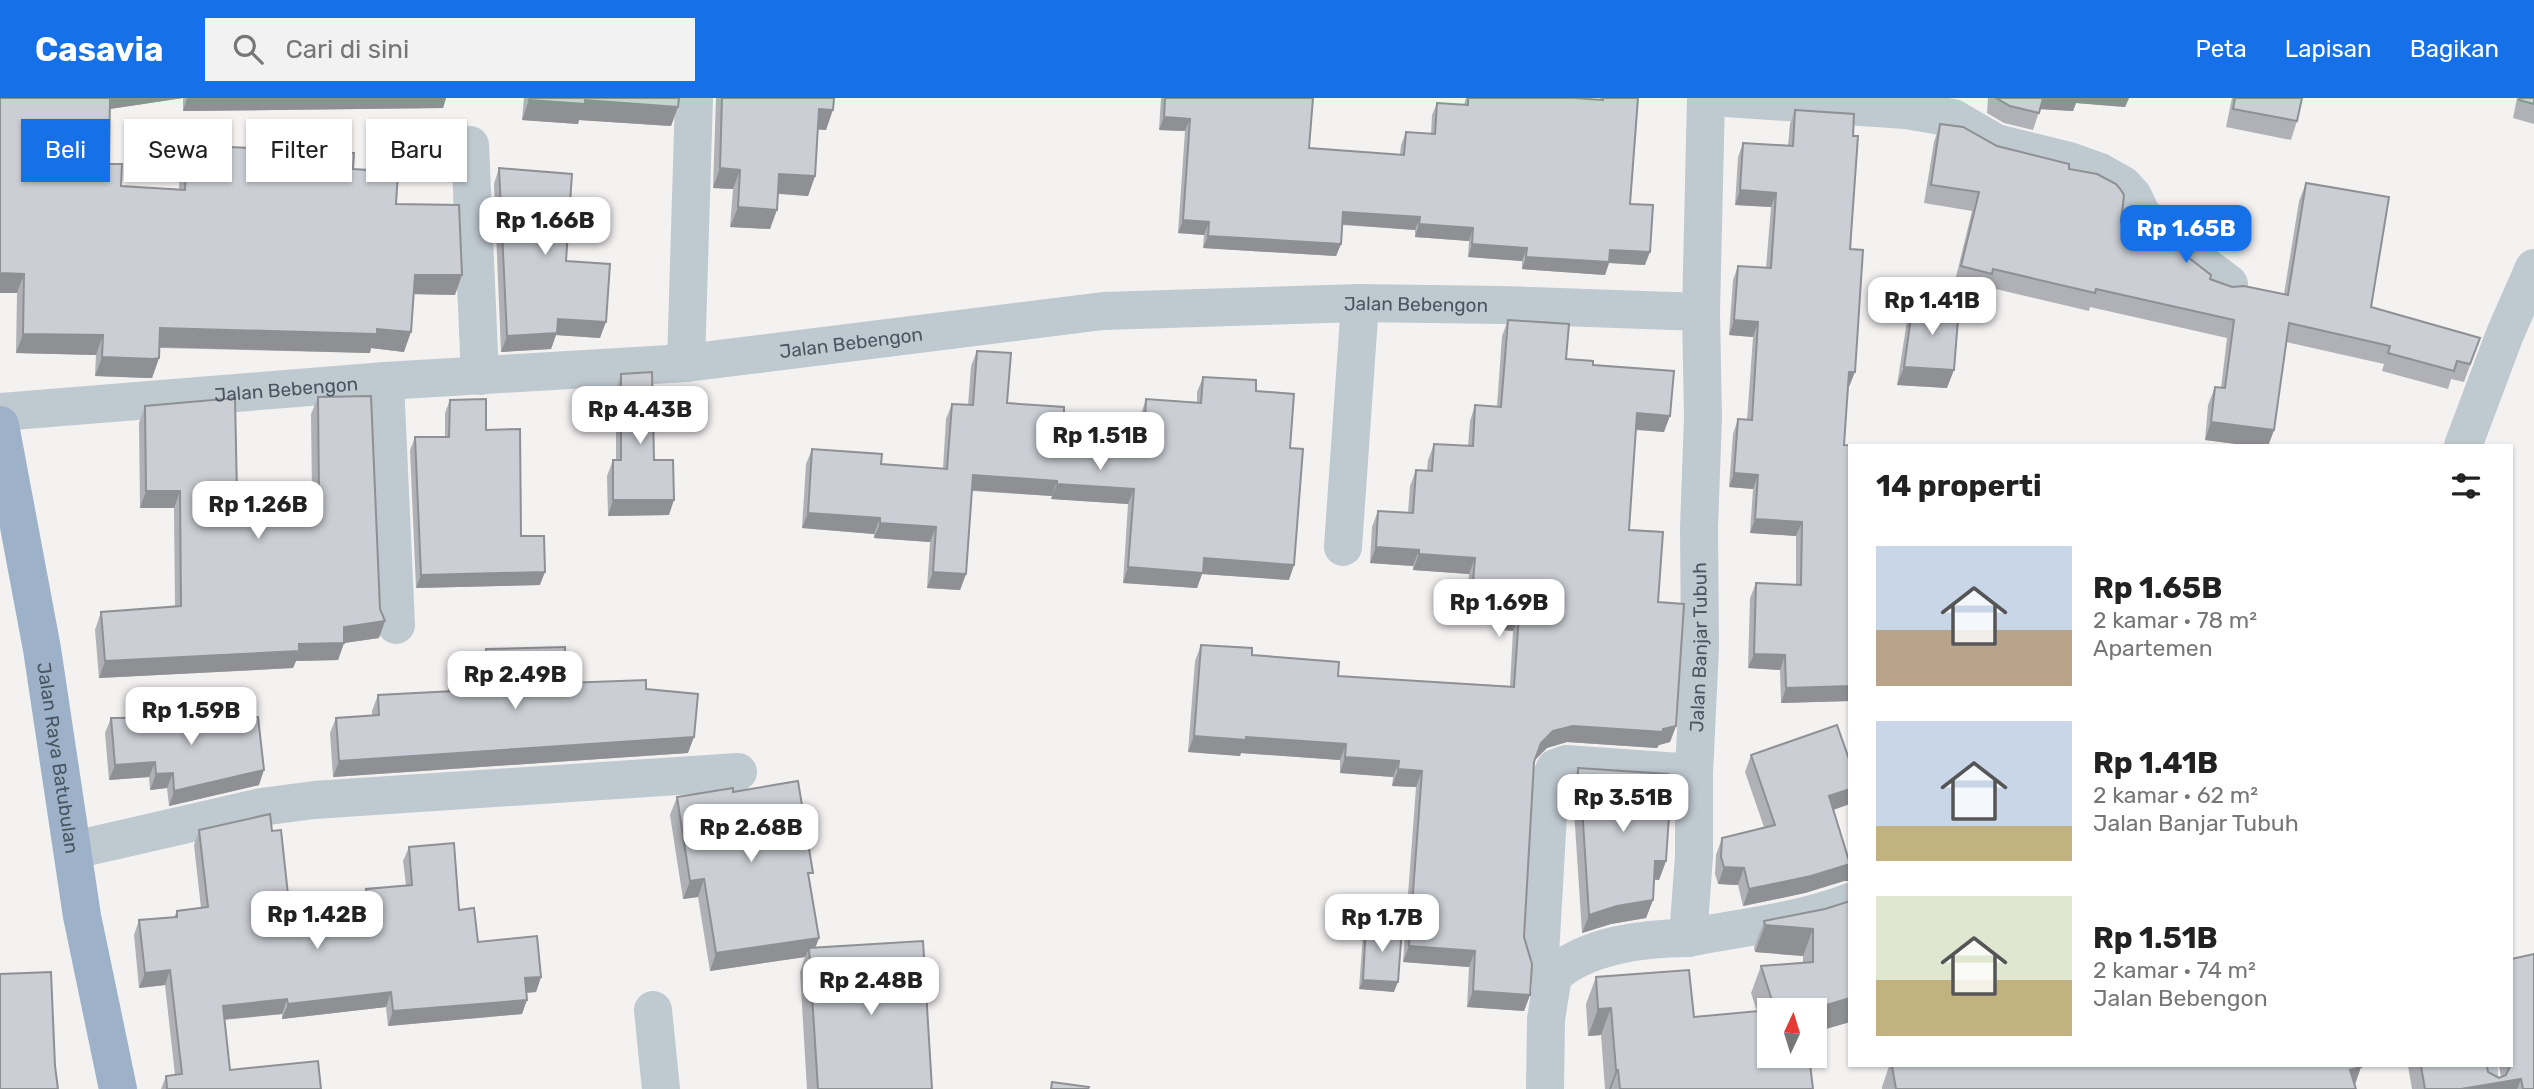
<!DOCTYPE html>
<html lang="id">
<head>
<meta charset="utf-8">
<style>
	body { margin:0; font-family:Rubik,sans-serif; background:#f2f2f2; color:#222; height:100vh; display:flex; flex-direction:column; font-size:26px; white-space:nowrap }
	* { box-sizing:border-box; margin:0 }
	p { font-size:23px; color:#767676 }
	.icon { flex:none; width:38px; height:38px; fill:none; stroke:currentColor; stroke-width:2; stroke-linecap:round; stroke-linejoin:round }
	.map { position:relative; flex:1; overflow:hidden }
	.details { position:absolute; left:1848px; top:346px; width:665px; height:623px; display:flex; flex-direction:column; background:#fff; border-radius:0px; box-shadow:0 2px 5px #0004 }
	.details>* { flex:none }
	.guide { position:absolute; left:21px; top:21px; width:665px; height:63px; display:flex; gap:14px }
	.needle { width:46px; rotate:4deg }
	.buttons { position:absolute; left:1757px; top:900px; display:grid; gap:14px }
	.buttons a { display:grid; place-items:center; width:70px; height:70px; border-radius:0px; background:#fff; box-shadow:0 2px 5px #0004; font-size:35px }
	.price { position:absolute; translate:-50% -60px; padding:0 16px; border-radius:14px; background:#fff; color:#222; font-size:23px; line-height:46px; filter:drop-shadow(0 2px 4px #0008) }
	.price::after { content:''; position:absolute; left:50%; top:42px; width:21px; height:16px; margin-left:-10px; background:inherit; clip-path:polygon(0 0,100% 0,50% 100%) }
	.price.selected { background:#1671e9; color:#fff }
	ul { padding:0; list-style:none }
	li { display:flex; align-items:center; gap:21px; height:175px; padding:0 28px }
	li span { display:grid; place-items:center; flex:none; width:196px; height:140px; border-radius:0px; color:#555 }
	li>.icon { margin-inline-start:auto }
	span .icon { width:84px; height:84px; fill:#fffc; stroke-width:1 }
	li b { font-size:30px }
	h2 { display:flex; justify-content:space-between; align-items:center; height:84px; padding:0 28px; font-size:30px }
	.pill { padding:0 24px; border-radius:0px; background:#fff; box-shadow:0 2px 5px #0004; font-size:24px; line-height:63px }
	.pill.selected { background:#1671e9; color:#fff }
	header { display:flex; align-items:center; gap:42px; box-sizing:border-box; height:98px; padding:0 35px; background:#1671e9; color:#fff }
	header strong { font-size:33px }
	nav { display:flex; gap:38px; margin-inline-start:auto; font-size:24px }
	.search { width:490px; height:63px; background:#f2f2f2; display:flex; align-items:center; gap:18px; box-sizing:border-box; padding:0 24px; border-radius:0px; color:#767676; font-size:26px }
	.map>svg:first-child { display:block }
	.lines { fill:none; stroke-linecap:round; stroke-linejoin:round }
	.service { stroke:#bfc9d0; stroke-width:19 }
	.minor { stroke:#bfc9d0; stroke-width:38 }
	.trunk { stroke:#9db2c8; stroke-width:38 }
	.wall { fill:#afb1b6 }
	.shaded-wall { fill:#8e9094 }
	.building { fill:#cbced4; stroke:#8e9094; stroke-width:2 }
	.labels { text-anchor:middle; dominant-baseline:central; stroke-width:6; stroke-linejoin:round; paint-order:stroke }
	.street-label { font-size:19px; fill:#49555f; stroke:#fff }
</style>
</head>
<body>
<header>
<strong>Casavia</strong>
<div class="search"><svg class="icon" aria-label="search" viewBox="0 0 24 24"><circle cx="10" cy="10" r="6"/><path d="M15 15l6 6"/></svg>Cari di sini</div>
<nav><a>Peta</a><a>Lapisan</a><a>Bagikan</a></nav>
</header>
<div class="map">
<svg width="2534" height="991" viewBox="0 0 2534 991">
	<rect width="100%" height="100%" fill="#f4f1f1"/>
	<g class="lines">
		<path class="service" d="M2488 968 2490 991"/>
		<g class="minor">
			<path d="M1726 0 1906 12 1953 20 1996 45 2069 63 2100 74 2123 87 2133 98 2141 115 2150 126 2229 186"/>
			<path d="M470 47 480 278"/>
			<path d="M686 265 694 0"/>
			<path d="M385 283 396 527"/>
			<path id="s1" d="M0 314 385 283 686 265 1103 213 1360 205 1501 207 1701 214"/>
			<path d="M2463 348 2505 236 2534 170"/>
			<path d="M1343 449 1360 205"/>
			<path d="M74 752 261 709 314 702 738 674"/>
			<path d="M1688 840C1743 829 1797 824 1850 804"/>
			<path d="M1553 878 1547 876 1540 857 1550 682 1555 670 1566 666 1694 675"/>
			<path d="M653 912 661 991"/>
			<path id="s2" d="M1545 991 1546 921 1553 878C1585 847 1645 840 1688 840L1694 758V675L1700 549 1699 430 1703 319 1701 214 1706 0"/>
		</g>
		<path class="trunk" id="s3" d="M0 327 42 551 82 818 118 991"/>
	</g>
	<path class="wall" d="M0 0H446L443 10 183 13V0L110 11 109 66 121 88 179 91 180 67 187 47 353 71 396 106 455 197 414 196 404 254 371 250 370 255 159 250V260L152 280H146L95 278 96 257 16 255 17 195H0Z
		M524 0H679L671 28 579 22 578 26 522 22Z
		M716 0H834L826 32 818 31 815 78 808 98 778 96 770 131 730 129 733 91 713 90Z
		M1161 0H1313L1309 50 1400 57 1401 47 1406 34 1431 36 1432 17 1437 5 1464 7 1466 0H1574L1599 2 1600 0H1638L1630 106 1645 167 1609 165 1605 177 1522 171V163L1468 159 1469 143 1415 139V132L1342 127 1341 146 1336 158 1203 150 1204 137 1178 135 1185 33 1159 32Z
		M1988 0H2129L2125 9 2076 5 2073 13 2040 11 2033 32 2004 25 1987 15Z
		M2232 0H2302L2297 23 2291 42 2226 29Z
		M2517 0H2534V26L2513 20Z
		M1795 12 1853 38 1849 289 1848 288 1844 347 1850 603 1781 605 1780 572 1748 570 1750 500 1756 485 1796 487V438L1750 435 1753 391 1729 389 1733 336 1738 321 1747 322 1753 239 1729 237 1733 182 1738 168 1766 170 1771 109 1735 107 1738 59 1743 45 1788 48 1790 26Z
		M1940 26 1997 48 2069 71 2121 124 2210 181 2232 189 2284 196 2299 103 2306 85 2371 209 2480 240 2464 284 2451 281 2448 291 2382 273 2384 266 2286 244 2274 332 2268 348H2252L2205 342 2208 307 2215 289 2221 290 2227 240 2090 209 2089 213 1987 189 1985 194 1954 187 1972 113 1924 105 1934 44Z
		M499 70 566 163 600 240 556 237 551 251 501 254 494 86Z
		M1913 205 1947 290 1897 287 1907 223Z
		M1508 222 1566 261 1593 267 1664 334 1635 332 1629 432 1658 504 1676 628 1670 644 1659 647 1657 650 1567 644 1547 650 1535 661 1534 664 1524 839 1530 897 1524 913 1467 909 1469 869 1403 864 1416 689 1392 688 1393 679 1340 675V662L1241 655 1240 658 1188 654 1195 563 1201 547 1338 578 1510 588 1513 533 1503 532V526L1465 523 1469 476 1413 472V468L1370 465 1372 429 1378 413 1408 415 1410 388 1416 372H1427L1428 362 1434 346 1468 348 1470 323 1475 307 1497 308 1502 238Z
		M977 253 1007 305 1064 319 1140 324 1141 316 1146 301 1197 304V294L1203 279 1256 293 1290 350 1289 482 1202 476 1197 490 1123 485 1128 406 1051 401 1052 398 972 393 966 476 960 492 927 490 930 444 874 440V436L802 430 806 366 812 351 881 366 943 370 946 321 952 306 968 307 971 268Z
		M621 276 654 362 669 417 608 418 607 378 613 362H616V291Z
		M318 299 379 540 344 545 338 562 296 563 293 570 99 580 95 532 101 514 175 508 174 410H140L139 325 145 308 237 396 312 395 311 316Z
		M450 302 486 332 521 438 540 487 416 490 410 352 415 339H445V315Z
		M486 551 565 585 646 591 688 655 333 679 330 635 336 620 372 617V613L378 597 448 593 447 574 453 558H483Z
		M111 620 259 687 169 708 167 690 150 692 149 679 109 682 105 635Z
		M1751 657 1833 712 1850 766V783H1844L1805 795 1743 808 1738 787 1718 786 1715 776 1716 757 1722 740 1764 729 1745 674Z
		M1578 670 1666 763 1659 782 1654 781 1653 802 1646 820 1611 826 1582 835 1573 697H1571L1572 688Z
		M733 694 810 783 819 840 815 850 932 991H807L800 874 805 859 710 873 698 799 683 801 670 717 677 699Z
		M199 732 272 733 290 815 361 808 366 791 406 787 403 763 409 749 459 812 478 844 541 879 536 894 527 895 522 916 388 928 386 909 282 921V916L224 922 230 972 321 991H161L166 978 175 977 165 887 139 890 134 837 139 822 174 819 177 813 201 810 194 747Z
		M1825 811 1850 924 1815 934V912H1769L1813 991H1605L1601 937 1588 938 1586 906 1596 879 1694 919 1757 913 1751 895 1761 868 1803 865V858L1755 854 1754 850 1764 823Z
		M1366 827 1394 894 1359 891 1363 837Z
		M1889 968H2360L2361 969 2355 987 2356 991H1882V989Z
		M2408 968H2487L2488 974 2499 980 2501 979 2499 968H2511L2534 991H2412Z"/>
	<path class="shaded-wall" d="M108 0H183L103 12Z
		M187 0H446L443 10 183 13Z
		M2042 0H2129L2125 9 2076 5 2073 13 2038 11Z
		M529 2H585L678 9 671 28 579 22 578 26 522 22Z
		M819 11 833 12 826 32 812 31Z
		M1164 19 1190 21 1185 33 1159 32Z
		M720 70 740 72 733 91 713 90Z
		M779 76 815 78 808 98 772 95Z
		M1740 92 1776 95 1771 109 1735 107Z
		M738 109 777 112 770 131 730 129Z
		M1343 114 1420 119 1415 132 1338 126Z
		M1183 122 1209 124 1204 137 1178 135Z
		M1419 126 1473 130 1469 143 1415 139Z
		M1208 138 1341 146 1336 158 1203 150Z
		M1472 146 1527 150 1522 163 1468 159Z
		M1610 152 1650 154 1645 167 1609 165 1605 177 1522 171 1526 159Z
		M0 175 24 176 17 195H0Z
		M415 177H462L455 197 408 196Z
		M558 221 606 224 600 240 556 237 551 251 501 254 507 238Z
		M1734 222 1758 224 1753 239 1729 237Z
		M160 230 377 231 411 234 404 254 371 250 370 255 153 249Z
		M23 236 103 237 96 257 16 255Z
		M102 259 159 260 152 280 95 278Z
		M1904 269 1954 272 1947 290 1897 287Z
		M1849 274H1855L1849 289 1844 288Z
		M1637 315 1670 318 1664 334 1631 331Z
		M2211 324 2274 332 2268 348H2252L2205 342Z
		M1734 375 1758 377 1753 391 1729 389Z
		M973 377 1057 383 1052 398 967 392Z
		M1057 386 1134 391 1128 406 1051 401Z
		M146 393H180L174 410H140Z
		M613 402H674L669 417 608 418Z
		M808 415 880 420 874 436 802 430Z
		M1755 421 1802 424 1796 438 1750 435Z
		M880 425 936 429 930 444 874 440Z
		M1376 449 1419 452 1413 468 1370 465Z
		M1419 456 1475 460 1469 476 1413 472Z
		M1204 460 1294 467 1289 482 1202 476 1197 490 1123 485 1128 469Z
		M545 474 540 487 416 490 421 477Z
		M933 474 966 476 960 492 927 490Z
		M1471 507 1509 509 1503 526 1465 523Z
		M1509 516 1519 517 1513 533 1503 532Z
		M385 523 379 540 344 545 338 562 296 563 293 570 99 580 105 563 299 546 344 529Z
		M1754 556 1785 557 1780 572 1748 570Z
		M1850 588V603L1781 605 1786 590Z
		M1573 628 1663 631 1676 628 1670 644 1659 647 1657 650 1567 644 1547 650 1535 662 1541 645 1553 633Z
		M1194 638 1246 639 1346 646 1340 662 1241 655 1240 658 1188 654Z
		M694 639 688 655 333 679 339 663Z
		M1345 659 1399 663 1393 679 1340 675Z
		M155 664 149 679 109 682 115 667Z
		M1398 671 1422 673 1416 689 1392 688Z
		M264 672 259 687 169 708 174 693Z
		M173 675 167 690 150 692 156 676Z
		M1578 678H1580L1573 697H1571Z
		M1850 691V706L1822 716 1829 698Z
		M1655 763H1666L1659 782 1649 781Z
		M1850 766V783H1844L1805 795 1743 808 1749 791Z
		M1724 769 1744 770 1738 787 1718 786Z
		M704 781 698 799 683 801 690 783Z
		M1653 802 1646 820 1611 826 1582 835 1589 817 1617 808Z
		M1765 827 1813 831 1803 858 1755 854Z
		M819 840 812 858 809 850 805 859 710 873 716 855Z
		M1409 848 1475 853 1469 869 1403 864Z
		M170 872 165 887 139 890 145 875Z
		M541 879 536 894 520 895 525 880Z
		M1363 882 1398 884 1394 894 1359 891Z
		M1473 893 1530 897 1524 913 1467 909Z
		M391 894 386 909 282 921 288 906Z
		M1850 900V924L1815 934V912H1810Z
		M287 901 282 916 217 922 223 908Z
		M527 902 522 916 388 928 393 913Z
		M1611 910 1601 937 1588 938 1598 911Z
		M2361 969 2353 991 2350 972Z
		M1616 972H1618L1611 991H1609Z
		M2521 981 2517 991H2461Z"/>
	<path class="building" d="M0 0H110L109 66H122L121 88 185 92 187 47 354 55 353 71 398 74 396 106 459 107 462 177H415L411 234 377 231V236L160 230 159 260 153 261 102 259 103 237 23 236 24 176 0 175Z
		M530 0H679L678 9 585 2V6L529 2Z
		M722 0H834L833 12 819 11 815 78 779 76 777 112 738 109 740 72 720 70Z
		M1165 0H1313L1309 50 1404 57 1406 34 1435 36 1437 5 1468 7V0H1574L1603 2V0H1638L1630 106 1653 107 1650 154 1610 152 1609 164 1526 159 1527 150 1472 146 1473 130 1419 126 1420 119 1343 114 1341 146 1208 138 1209 124 1183 122 1190 21 1164 19Z
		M1996 0H2043L2039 15 2010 8Z
		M2235 0H2302L2297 23 2233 11Z
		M2520 0H2534V6L2519 2Z
		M1795 12 1854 16 1853 38H1858L1850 151 1863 152 1855 274H1849L1844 347 1858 348H1850V588L1786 590 1785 557 1754 556 1756 485 1801 487 1802 424 1755 421 1758 377 1734 375 1738 321 1752 322 1758 224 1734 222 1738 168 1771 170 1776 95 1740 92 1743 45 1793 48Z
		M1940 26 1963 29 1997 48 2069 66V71L2097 76 2116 86 2121 92 2124 97 2121 124 2150 130 2211 177 2210 181 2232 189 2244 188 2288 197 2306 85 2389 99 2371 209 2480 240 2470 266 2457 263 2454 273 2388 255 2390 248 2289 225 2274 332 2211 324 2215 289 2225 290 2234 222 2096 191 2095 195 1993 171 1992 176 1961 168 1979 94 1931 87Z
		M499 70 572 76 566 163 610 166 606 224 558 221 557 235 507 238Z
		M1913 205 1959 208 1954 272 1904 269Z
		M1508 222 1569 226 1566 261 1593 263V267L1674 273 1670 318 1637 315 1629 432 1663 434 1658 504 1684 506 1676 628 1663 631V634L1573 628 1553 633 1541 645 1534 664 1524 839 1532 866 1530 897 1473 893 1475 853 1409 848 1422 673 1398 671 1399 663 1345 659 1346 646 1246 639V642L1194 638 1201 547 1252 550V557L1339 564 1338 578 1514 589 1519 517 1509 516V509L1471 507 1475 460 1419 456V452L1376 449 1378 413 1413 415 1416 372 1432 373 1434 346 1473 348 1475 307 1501 309Z
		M977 253 1011 255 1007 305 1064 309V319L1145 324 1146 301 1201 305 1203 279 1256 282V293L1294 296 1290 350 1303 351 1294 467 1204 460 1203 475 1128 469 1134 391 1057 386V383L973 377 966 476 933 474 936 429 880 425V420L808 415 812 351 882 356 881 366 947 371 952 306 973 307Z
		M652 274 654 362H673L674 402H613V362H621V276Z
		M371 298 380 511 385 523 344 529V545L299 546V553L105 563 101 514 181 508 180 393H146L145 308 235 300 237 396 319 395 318 299Z
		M486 301V332L520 331 521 438H544L545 474 421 477 415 339H449L450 302Z
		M565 549V585L646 582V591L698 596 694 639 339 663 336 620 379 617 378 597 454 593 453 558H486V551Z
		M258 619 264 672 174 693 173 675 156 676 155 664 115 667 111 620Z
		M1837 627 1850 664V691L1829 698 1850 766 1811 778 1749 791 1744 770 1724 769 1721 759 1722 740 1775 727 1751 657Z
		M1578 670 1668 676 1670 702 1666 763H1655L1653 802 1617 808 1589 817 1580 678H1578Z
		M798 683 813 775H808L819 840 716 855 704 781 690 783 677 699 733 690V694Z
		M270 716 272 733 281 732 290 815 368 807 366 791 412 787 409 749 454 745 459 812 474 810 478 844 537 838 541 879 525 880 527 902 393 913 391 894 288 906 287 901 223 908 230 972 318 963 321 991H167L166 978 182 976 170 872 145 875 139 822 177 819V813L208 809 199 732Z
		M1850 803V900L1810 912H1775L1761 868 1813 864V831L1765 827 1764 823 1825 811Z
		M1366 827 1402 830 1398 884 1363 882Z
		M923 843 932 991H818L809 850Z
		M2534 856V991H2523L2521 981 2461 991H2425L2421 968H2487L2488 974 2499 980 2506 977 2510 968H2511V861Z
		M1689 872 1694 919 1769 912V957H1809L1813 991H1620L1618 972H1616L1611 910 1598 911 1596 879Z
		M51 874 55 968 58 991H0V876Z
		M1892 968H2360L2361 969 2350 972 2356 991H1896Z
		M1052 984 1089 989 1088 991H1051Z"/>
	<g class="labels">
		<g class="street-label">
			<text stroke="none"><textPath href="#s1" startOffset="1421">Jalan Bebengon</textPath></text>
			<text stroke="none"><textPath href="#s1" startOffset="854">Jalan Bebengon</textPath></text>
			<text stroke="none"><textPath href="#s1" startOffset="287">Jalan Bebengon</textPath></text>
			<text stroke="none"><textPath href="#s2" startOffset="548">Jalan Banjar Tubuh</textPath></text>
			<text stroke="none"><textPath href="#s3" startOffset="338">Jalan Raya Batubulan</textPath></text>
		</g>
	</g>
</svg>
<div class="buttons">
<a><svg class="needle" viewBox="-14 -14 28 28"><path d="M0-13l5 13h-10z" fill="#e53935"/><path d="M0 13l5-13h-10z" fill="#767676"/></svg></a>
</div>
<b class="price" style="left:545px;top:159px">Rp 1.66B</b>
<b class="price selected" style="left:2186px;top:167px">Rp 1.65B</b>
<b class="price" style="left:1932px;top:239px">Rp 1.41B</b>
<b class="price" style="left:640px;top:348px">Rp 4.43B</b>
<b class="price" style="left:1100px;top:374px">Rp 1.51B</b>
<b class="price" style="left:258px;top:443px">Rp 1.26B</b>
<b class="price" style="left:1499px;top:541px">Rp 1.69B</b>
<b class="price" style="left:515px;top:613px">Rp 2.49B</b>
<b class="price" style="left:191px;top:649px">Rp 1.59B</b>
<b class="price" style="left:1623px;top:736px">Rp 3.51B</b>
<b class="price" style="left:751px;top:766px">Rp 2.68B</b>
<b class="price" style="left:317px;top:853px">Rp 1.42B</b>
<b class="price" style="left:1382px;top:856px">Rp 1.7B</b>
<b class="price" style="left:871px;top:919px">Rp 2.48B</b>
<div class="guide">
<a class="pill selected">Beli</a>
<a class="pill">Sewa</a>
<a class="pill">Filter</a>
<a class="pill">Baru</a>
</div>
<section class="details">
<h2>14 properti<svg class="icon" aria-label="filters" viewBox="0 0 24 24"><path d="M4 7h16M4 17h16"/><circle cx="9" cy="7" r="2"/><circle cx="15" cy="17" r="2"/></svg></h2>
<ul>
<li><span style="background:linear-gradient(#c9d6e8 60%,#b9a48a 0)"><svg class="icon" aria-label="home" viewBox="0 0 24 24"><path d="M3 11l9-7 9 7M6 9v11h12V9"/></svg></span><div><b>Rp 1.65B</b><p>2 kamar · 78 m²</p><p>Apartemen</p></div></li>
<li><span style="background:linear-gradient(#c9d6e8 75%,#c2b280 0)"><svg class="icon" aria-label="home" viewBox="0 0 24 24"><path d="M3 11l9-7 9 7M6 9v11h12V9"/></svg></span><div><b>Rp 1.41B</b><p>2 kamar · 62 m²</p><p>Jalan Banjar Tubuh</p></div></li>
<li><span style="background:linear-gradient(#dfe7d0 60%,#c2b280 0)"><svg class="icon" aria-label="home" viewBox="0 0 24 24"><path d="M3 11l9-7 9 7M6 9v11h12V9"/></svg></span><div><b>Rp 1.51B</b><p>2 kamar · 74 m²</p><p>Jalan Bebengon</p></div></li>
</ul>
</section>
</div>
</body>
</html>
